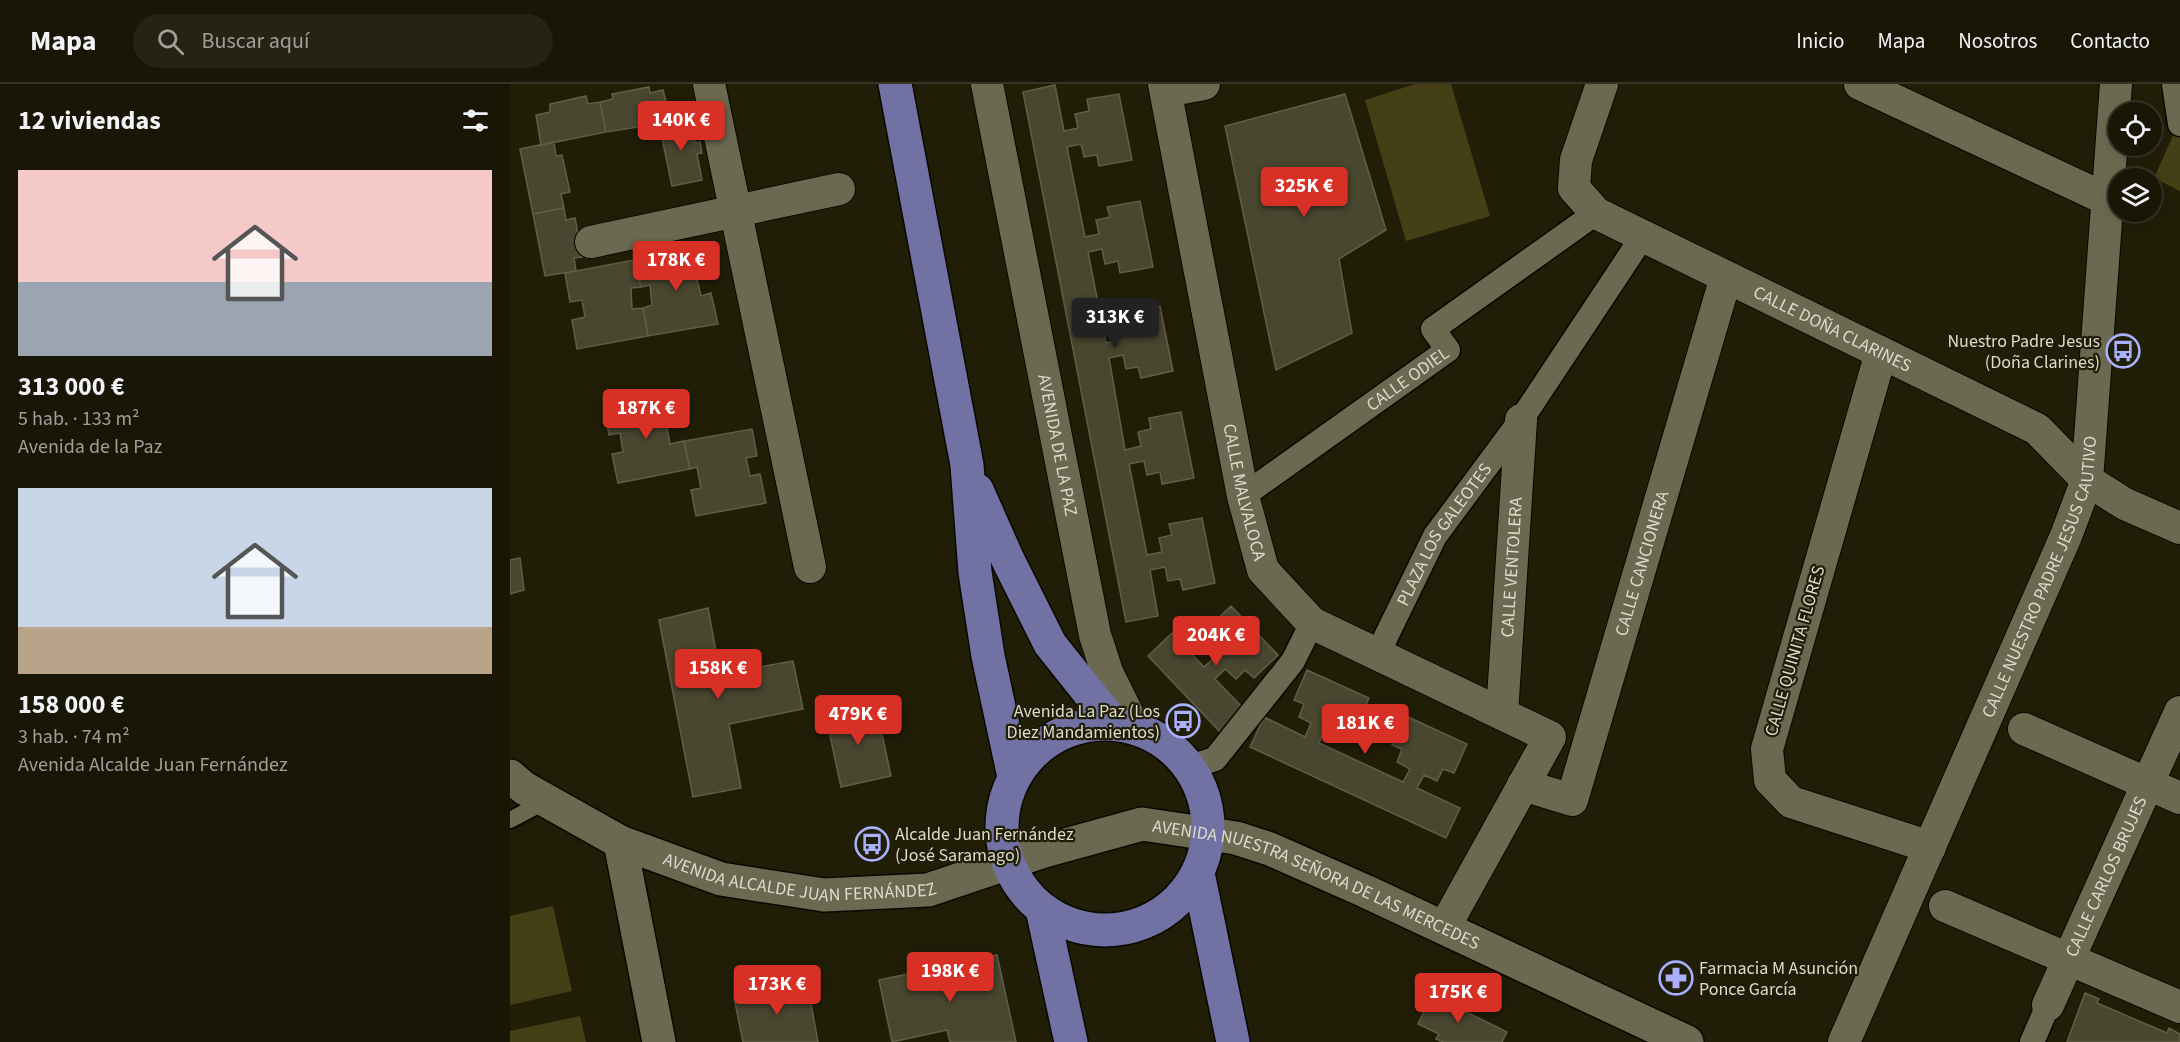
<!DOCTYPE html>
<html lang="es">
<head>
<meta charset="utf-8">
<style>
	body { margin:0; font-family:"Source Sans 3",sans-serif; background:#262314; color:#f1f3f6; height:100vh; display:flex; flex-direction:column; font-size:22px; white-space:nowrap }
	* { box-sizing:border-box; margin:0 }
	p { font-size:20px; color:#9f9f9b }
	.icon { flex:none; width:33px; height:33px; fill:none; stroke:currentColor; stroke-width:2; stroke-linecap:round; stroke-linejoin:round }
	.map { position:relative; flex:1; overflow:hidden }
	.sheet { display:flex; flex-direction:column; background:#191606; width:510px }
	.sheet>* { flex:none }
	.controls { position:absolute; left:1598px; top:18px; display:grid; gap:12px }
	.controls a { display:grid; place-items:center; width:54px; height:54px; border-radius:50%; background:#191606; box-shadow:0 3px 9px #0003,0 0 0 2px #373528; font-size:30px }
	.price { position:absolute; translate:-50% -51px; padding:0 14px; border-radius:6px; background:#d93025; color:#fff; font-size:20px; line-height:39px; filter:drop-shadow(0 2px 3px #0008) }
	.price::after { content:''; position:absolute; left:50%; top:36px; width:18px; height:14px; margin-left:-9px; background:inherit; clip-path:polygon(0 0,100% 0,50% 100%) }
	.price.on { background:#222; color:#fff }
	ul { padding:0; list-style:none }
	li { display:grid; align-content:center; gap:12px; height:318px; padding:0 18px }
	li span { display:grid; place-items:center; height:186px; border-radius:0px; color:#555 }
	li>.icon { margin-inline-start:auto }
	span .icon { width:108px; height:108px; fill:#fffc; stroke-width:1 }
	li b { font-size:26px }
	h2 { display:flex; justify-content:space-between; align-items:center; height:72px; padding:0 18px; font-size:26px }
	header { display:flex; align-items:center; gap:36px; box-sizing:border-box; height:84px; padding:0 30px; background:#191606; border-bottom:2px solid #373528 }
	header strong { font-size:28px }
	nav { display:flex; gap:33px; margin-inline-start:auto; font-size:21px }
	.search { width:420px; height:54px; background:#262314; display:flex; align-items:center; gap:15px; box-sizing:border-box; padding:0 21px; border-radius:33px; color:#9f9f9b; font-size:22px }
	main { display:flex; flex:1; min-height:0 }
	.map>svg:first-child { display:block }
	.green { fill:#453f15 }
	.building { fill:#4a4730; stroke:#625e47; stroke-width:1.5 }
	.lines { fill:none; stroke-linecap:round; stroke-linejoin:round }
	.service-casing { stroke:#0b0800; stroke-width:20 }
	.pedestrian-casing { stroke:#0b0800; stroke-width:27 }
	.minor-casing { stroke:#0b0800; stroke-width:34 }
	.tertiary-casing { stroke:#0b0800; stroke-width:36 }
	.primary-casing { stroke:#0b0800; stroke-width:36 }
	.service { stroke:#6c6951; stroke-width:16 }
	.pedestrian { stroke:#6c6951; stroke-width:24 }
	.minor { stroke:#6c6951; stroke-width:32 }
	.tertiary { stroke:#6c6951; stroke-width:33 }
	.primary { stroke:#7171a3; stroke-width:33 }
	.labels { text-anchor:middle; dominant-baseline:central; stroke-width:4.5; stroke-linejoin:round; paint-order:stroke }
	.street-label { font-size:18px; fill:#dddbce; stroke:#211e08 }
	.poi-label { font-size:18px; fill:#dddbce; stroke:#211e08; text-anchor:end }
</style>
</head>
<body>
<header>
<strong>Mapa</strong>
<div class="search"><svg class="icon" aria-label="search" viewBox="0 0 24 24"><circle cx="10" cy="10" r="6"/><path d="M15 15l6 6"/></svg>Buscar aquí</div>
<nav><a>Inicio</a><a>Mapa</a><a>Nosotros</a><a>Contacto</a></nav>
</header>
<main>
<section class="sheet">
<h2>12 viviendas<svg class="icon" aria-label="filters" viewBox="0 0 24 24"><path d="M4 7h16M4 17h16"/><circle cx="9" cy="7" r="2"/><circle cx="15" cy="17" r="2"/></svg></h2>
<ul>
<li><span style="background:linear-gradient(#f6c9c9 60%,#9aa5b1 0)"><svg class="icon" aria-label="home" viewBox="0 0 24 24"><path d="M3 11l9-7 9 7M6 9v11h12V9"/></svg></span><div><b>313 000 €</b><p>5 hab. · 133 m²</p><p>Avenida de la Paz</p></div></li>
<li><span style="background:linear-gradient(#c9d6e8 75%,#b9a48a 0)"><svg class="icon" aria-label="home" viewBox="0 0 24 24"><path d="M3 11l9-7 9 7M6 9v11h12V9"/></svg></span><div><b>158 000 €</b><p>3 hab. · 74 m²</p><p>Avenida Alcalde Juan Fernández</p></div></li>
</ul>
</section>
<div class="map">
<svg width="1670" height="958" viewBox="0 0 1670 958">
	<rect width="100%" height="100%" fill="#211e08"/>
	<path class="green" d="M905 0H941L980 132 896 157 855 16Z
		M1670 36V107L1644 94Z
		M43 822 62 907 0 921V832Z
		M70 932 76 958H0V947Z"/>
	<path class="building" d="M545 1 554 47 568 44 565 30 579 27 577 15 609 10 622 76 589 82 587 71 574 73 571 60 557 63 575 153 589 150 586 136 600 133 597 123 630 117 643 183 610 189 608 177 595 180 592 165 578 168 596 259 610 256 607 242 620 240 618 228 650 222 663 287 631 294 628 283 616 285 613 271 599 274 615 366 631 362 628 348 641 345 639 334 671 328 684 394 652 400 650 388 637 391 634 377 619 380 637 471 652 468 649 454 662 451 659 440 692 434 705 499 673 506 670 495 658 497 655 483 640 486 648 532 616 538 513 8Z
		M139 3 140 9 153 6 161 38 96 48 90 18 103 15 102 10Z
		M835 10 876 146 829 175 842 249 766 286 715 42Z
		M76 12 78 20 90 18 96 48 31 61 26 31 40 28V20Z
		M180 34 185 59 190 58 192 69 187 70 192 96 162 102 149 40Z
		M44 58 46 72 52 71 60 108 51 110 54 124 23 130 10 65Z
		M54 124 56 136 65 134 72 173 64 174 66 187 35 192 23 130Z
		M190 161 197 190 186 191 191 212 201 209 208 240 138 252 133 224 142 221 140 201 131 203 124 176Z
		M124 176 131 203 121 204 122 225 133 224 138 252 67 265 62 236 75 233 72 216 60 218 55 189Z
		M162 312 167 336 156 338 160 360 174 357 180 385 108 399 102 370 113 368 110 349 99 351 94 325Z
		M242 345 247 372 236 374 240 392 250 390 256 419 186 432 181 406 191 404 187 383 180 385 174 357Z
		M10 474 14 506 0 510V476Z
		M721 522 768 571 744 594 735 586 726 595 715 585 705 595 737 628 713 651 638 572 662 549 694 583 705 573 695 563 705 553 697 545Z
		M198 524 210 590 283 577 293 625 219 640 231 704 183 713 149 536Z
		M797 586 859 614 845 644 835 639 829 652 815 646 809 659 893 698 900 685 887 678 892 665 882 661 896 632 957 660 944 689 933 685 927 697 914 691 907 704 950 724 936 754 740 663 754 633 795 653 801 639 789 633 794 620 784 616Z
		M366 622 381 692 331 703 316 633Z
		M487 871 506 958H440L437 946 382 958 369 896Z
		M297 898 308 958H233L224 913Z
		M1575 909 1589 915 1587 919 1657 949 1659 944 1670 950V958H1557Z
		M922 911 997 948 992 958H933L926 955 929 950 908 940Z"/>
	<g class="lines">
		<g class="service-casing">
			<path id="service" d="M0 736 36 717"/>
		</g>
		<g class="pedestrian-casing">
			<g id="pedestrian">
				<path d="M1664 0 1670 40"/>
				<path id="s1" d="M733 412 938 266 923 245 1086 129"/>
				<path id="s2" d="M868 569 925 452 1011 336 1133 152"/>
				<path d="M680 683 705 675 783 577 802 539"/>
				<path d="M1522 958 1538 921"/>
			</g>
		</g>
		<g class="minor-casing">
			<g id="minor">
				<path d="M199 0 300 483"/>
				<path id="s3" d="M477 0 585 551 597 588 624 643"/>
				<path id="s4" d="M654 0 733 412 753 486 802 539 1040 653 934 844"/>
				<path id="s5" d="M1092 0 1066 76 1064 104 1086 129 1527 345 1577 396 1615 420 1670 444"/>
				<path d="M1350 0 1598 116"/>
				<path d="M656 7 694 0"/>
				<path d="M81 158 329 105"/>
				<path d="M1371 269 1257 665 1260 696 1281 718 1420 763"/>
				<path id="s6" d="M992 630 1011 336"/>
				<path d="M1514 645 1670 714"/>
				<path id="s7" d="M1013 701 1062 716 1216 193"/>
				<path d="M1435 822 1670 923"/>
				<path id="s8" d="M1538 921 1670 628"/>
				<path id="s9" d="M1334 958 1556 452 1577 396 1606 0"/>
			</g>
		</g>
		<g class="tertiary-casing">
			<g id="tertiary">
				<path id="s10" d="M0 692 14 704 110 758 211 795 314 811 418 806 534 767 632 740 726 754 760 765 855 807 1177 958"/>
				<path d="M110 758 149 958"/>
			</g>
		</g>
		<g class="primary-casing">
			<path id="primary" d="M385 0 457 381 465 488 478 572 504 693
				M467 406 498 476 540 560 603 639
				M492 743a103 103 0 1 1 206 0a103 103 0 1 1-206 0Z
				M688 789 723 958
				M532 825 561 958"/>
		</g>
		<use href="#service" class="service"/>
		<use href="#pedestrian" class="pedestrian"/>
		<use href="#minor" class="minor"/>
		<use href="#tertiary" class="tertiary"/>
		<use href="#primary" class="primary"/>
	</g>
	<defs>
		<g id="bus-ring" transform="scale(1.725)"><circle r="9.5" fill="#211e08" stroke="#a9b0fc" stroke-width="1.5"/><path d="M-5-6H5V4H4V6H2V4H-2V6H-4V4H-5ZM-3.5-4V0h7V-4ZM-3.5 1.2v1.5H-2V1.2ZM2 1.2v1.5H3.5V1.2Z" fill="#a9b0fc"/></g>
		<g id="pharmacy-ring" transform="scale(1.725)"><circle r="9.5" fill="#211e08" stroke="#a9b0fc" stroke-width="1.5"/><path d="M-2-6h4v4h4v4h-4v4h-4v-4h-4v-4h4Z" fill="#a9b0fc"/></g>
	</defs>
	<g fill-rule="evenodd">
		<use href="#bus-ring" x="1613" y="267"/>
		<use href="#bus-ring" x="673" y="637"/>
		<use href="#bus-ring" x="362" y="760"/>
		<use href="#pharmacy-ring" x="1166" y="894"/>
	</g>
	<g class="labels">
		<g class="street-label">
			<text stroke="none"><textPath href="#s5" startOffset="405">CALLE DOÑA CLARINES</textPath></text>
			<text stroke="none"><textPath href="#s1" startOffset="202">CALLE ODIEL</textPath></text>
			<text stroke="none"><textPath href="#s3" startOffset="368">AVENIDA DE LA PAZ</textPath></text>
			<text stroke="none"><textPath href="#s4" startOffset="416">CALLE MALVALOCA</textPath></text>
			<text stroke="none"><textPath href="#s2" startOffset="136">PLAZA LOS GALEOTES</textPath></text>
			<text stroke="none"><textPath href="#s7" startOffset="298">CALLE CANCIONERA</textPath></text>
			<text stroke="none"><textPath href="#s6" startOffset="147">CALLE VENTOLERA</textPath></text>
			<text stroke="none"><textPath href="#s9" startOffset="506">CALLE NUESTRO PADRE JESUS CAUTIVO</textPath></text>
			<text transform="translate(1285 567) rotate(-74)">CALLE QUINITA FLORES</text>
			<text stroke="none"><textPath href="#s10" startOffset="314">AVENIDA ALCALDE JUAN FERNÁNDEZ</textPath></text>
			<text stroke="none"><textPath href="#s8" startOffset="141">CALLE CARLOS BRUJES</textPath></text>
			<text stroke="none"><textPath href="#s10" startOffset="854">AVENIDA NUESTRA SEÑORA DE LAS MERCEDES</textPath></text>
		</g>
		<g class="poi-label">
			<text x="1590" y="257">Nuestro Padre Jesus<tspan x="1590" dy="21">(Doña Clarines)</tspan></text>
			<text x="650" y="627">Avenida La Paz (Los<tspan x="650" dy="21">Diez Mandamientos)</tspan></text>
			<text x="385" y="750" text-anchor="start">Alcalde Juan Fernández<tspan x="385" dy="21">(José Saramago)</tspan></text>
			<text x="1189" y="884" text-anchor="start">Farmacia M Asunción<tspan x="1189" dy="21">Ponce García</tspan></text>
		</g>
	</g>
</svg>
<div class="controls">
<a><svg class="icon" aria-label="locate" viewBox="0 0 24 24"><circle cx="12" cy="12" r="6"/><path d="M12 2v4M12 18v4M2 12h4M18 12h4"/></svg></a>
<a><svg class="icon" aria-label="layers" viewBox="0 0 24 24"><path d="M12 4l9 5-9 5-9-5zM3 14l9 5 9-5"/></svg></a>
</div>
<b class="price" style="left:171px;top:68px">140K €</b>
<b class="price" style="left:794px;top:134px">325K €</b>
<b class="price" style="left:166px;top:208px">178K €</b>
<b class="price on" style="left:605px;top:265px">313K €</b>
<b class="price" style="left:136px;top:356px">187K €</b>
<b class="price" style="left:706px;top:583px">204K €</b>
<b class="price" style="left:208px;top:616px">158K €</b>
<b class="price" style="left:348px;top:662px">479K €</b>
<b class="price" style="left:855px;top:671px">181K €</b>
<b class="price" style="left:440px;top:919px">198K €</b>
<b class="price" style="left:267px;top:932px">173K €</b>
<b class="price" style="left:948px;top:940px">175K €</b>
</div>
</main>
</body>
</html>
